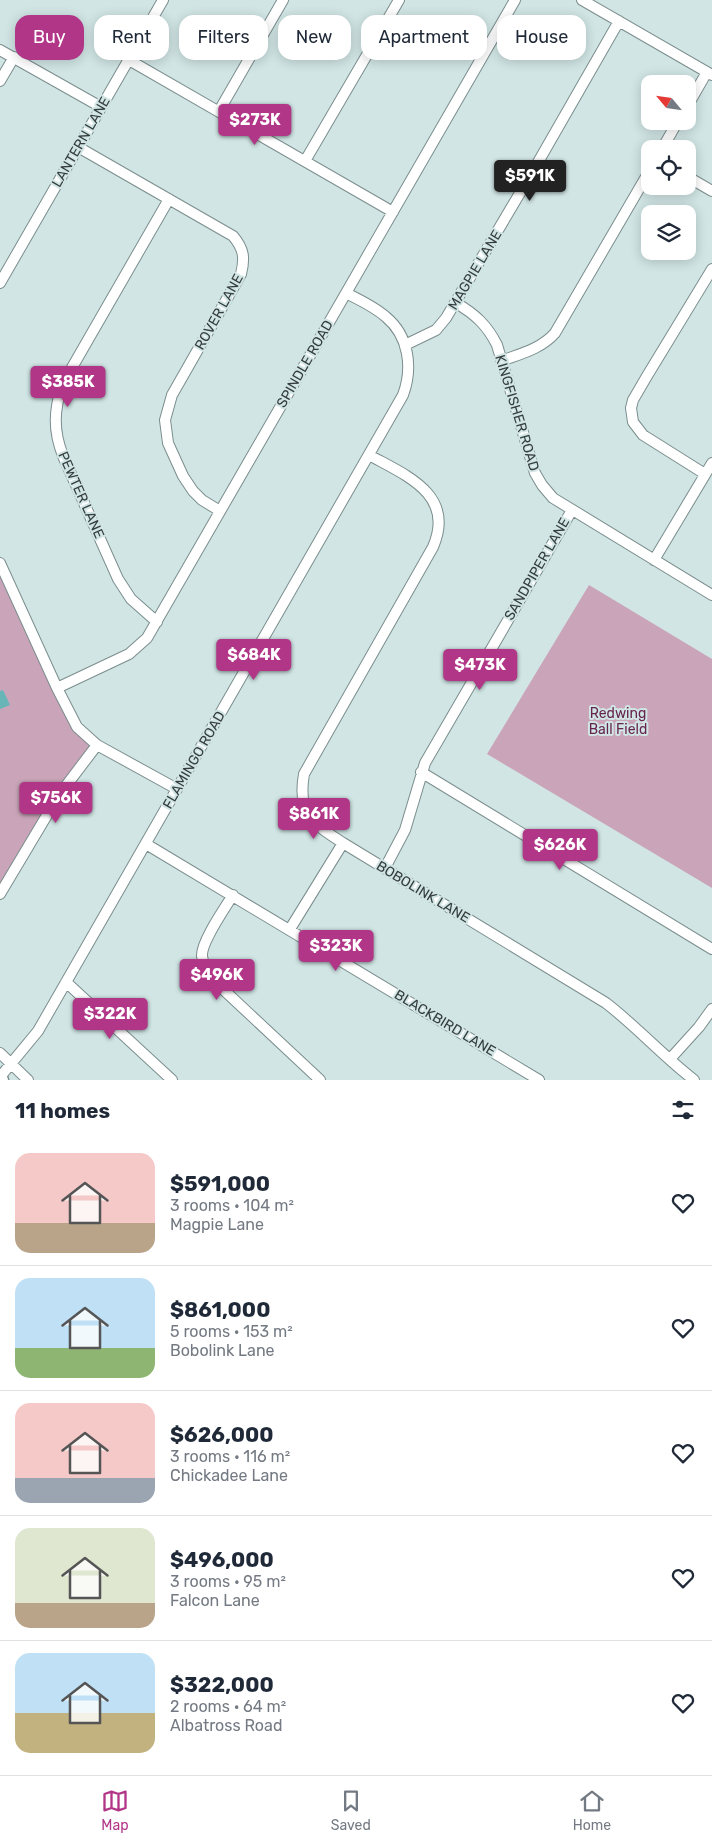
<!DOCTYPE html>
<html lang="en">
<head>
<meta charset="utf-8">
<style>
	body { margin:0; font-family:Rubik,sans-serif; background:#f6f6f7; color:#1f2937; height:100vh; display:flex; flex-direction:column; font-size:19px; white-space:nowrap }
	* { box-sizing:border-box; margin:0 }
	p { font-size:16px; color:#747a83 }
	.icon { flex:none; width:28px; height:28px; fill:none; stroke:currentColor; stroke-width:2; stroke-linecap:round; stroke-linejoin:round }
	.map { position:relative; height:1080px; overflow:hidden }
	.details { display:flex; flex-direction:column; background:#fff; flex:1 }
	.details>* { flex:none }
	.banner { position:absolute; left:15px; top:15px; width:682px; height:45px; display:flex; gap:10px }
	.needle { width:32px; rotate:299deg }
	.buttons { position:absolute; left:641px; top:75px; display:grid; gap:10px }
	.buttons a { display:grid; place-items:center; width:55px; height:55px; border-radius:10px; background:#fff; box-shadow:0 2px 12px #0003; font-size:25px }
	.price { position:absolute; translate:-50% -42px; padding:0 11px; border-radius:5px; background:#b23687; color:#fff; font-size:16px; line-height:32px; filter:drop-shadow(0 1px 2px #0008) }
	.price::after { content:''; position:absolute; left:50%; top:30px; width:15px; height:11px; margin-left:-8px; background:inherit; clip-path:polygon(0 0,100% 0,50% 100%) }
	.price.selected { background:#222; color:#fff }
	ul { padding:0; list-style:none }
	li { display:flex; align-items:center; gap:15px; height:125px; padding:0 15px }
	li+li { border-top:1px solid #e0e1e3 }
	li span { display:grid; place-items:center; flex:none; width:140px; height:100px; border-radius:15px; color:#555 }
	li>.icon { margin-inline-start:auto }
	span .icon { width:60px; height:60px; fill:#fffc; stroke-width:1 }
	li b { font-size:21px }
	h2 { display:flex; justify-content:space-between; align-items:center; height:60px; padding:0 15px; font-size:21px }
	.tag { padding:0 18px; border-radius:15px; background:#fff; box-shadow:0 2px 12px #0003; font-size:18px; line-height:45px }
	.tag.selected { background:#b23687; color:#fff }
	.tabs { display:flex; justify-content:space-around; align-items:center; height:70px; border-top:1px solid #e0e1e3; background:#fff; font-size:14px; color:#747a83 }
	.tabs a { display:grid; justify-items:center; gap:2px }
	.tabs .selected { color:#b23687 }
	.map>svg:first-child { display:block }
	.green { fill:#caa5b9 }
	.water { fill:#68b5b8 }
	.lines { fill:none; stroke-linecap:round; stroke-linejoin:round }
	.minor-casing { stroke:#7b8d8d; stroke-width:12 }
	.major-casing { stroke:#7b8d8d; stroke-width:15 }
	.minor { stroke:#fff; stroke-width:10 }
	.major { stroke:#fff; stroke-width:12 }
	.labels { text-anchor:middle; dominant-baseline:central; stroke-width:4; stroke-linejoin:round; paint-order:stroke }
	.street-label { font-size:14px; fill:#353d3d; stroke:#d1e5e5 }
	.park-label { font-size:14px; fill:#66254e; stroke:#d1e5e5 }
</style>
</head>
<body>
<div class="map">
<svg width="712" height="1080" viewBox="0 0 712 1080">
	<rect width="100%" height="100%" fill="#d1e5e5"/>
	<path class="green" d="M0 567 71 722 93 744 0 889Z
		M589 585 712 659V888L487 754Z"/>
	<path class="water" d="M3 690 10 705 0 709V691Z"/>
	<g class="lines">
		<g class="minor-casing">
			<path id="minor" d="M582 0 712 75
				M0 50 101 107
				M129 60 393 212
				M0 81 14 57
				M688 105 707 72
				M219 111 283 0
				M78 147 233 236C244 249 245 258 241 274L172 395 165 420 168 443 183 476 193 491 202 500 220 511
				M662 149 678 121
				M305 161 399 0
				M688 177 712 191
				M0 283 163 0
				M456 303C475 314 487 325 497 345L535 473 542 485 553 498 712 595
				M405 345 436 330 446 318 533 171 619 21
				M501 361C520 354 541 349 555 333L650 170
				M369 455C405 475 456 494 433 547L304 774C297 813 312 823 343 843L606 1003C637 1027 663 1056 694 1080
				M705 474 643 435 633 422 631 408 633 400 647 376 712 269
				M654 560 712 463
				M0 563 57 688 77 727 97 745 177 789
				M157 622 131 599 118 579 63 456C53 430 54 411 62 385L169 199
				M57 688 129 654 147 638 515 0
				M421 772 712 949
				M146 844 539 1080
				M385 868 405 830 425 763 572 510
				M0 894 59 795 97 745
				M233 895C225 908 201 942 202 956 203 965 207 971 211 978L320 1080
				M290 929 343 843
				M66 982 172 1080
				M0 1053 28 1080
				M670 1059 699 1027 712 1009
				M0 1077 38 1031 403 395C413 368 409 336 386 317 375 307 360 300 346 293"/>
		</g>
		<g class="major-casing">
			<path id="major" d="M0 1078 2 1080"/>
		</g>
		<use href="#minor" class="minor"/>
		<use href="#major" class="major"/>
	</g>
	<g class="labels">
		<g class="street-label">
			<text transform="translate(81 142) rotate(-60)">LANTERN LANE</text>
			<text transform="translate(475 270) rotate(-59)">MAGPIE LANE</text>
			<text transform="translate(219 312) rotate(-61)">ROVER LANE</text>
			<text transform="translate(305 364) rotate(-60)">SPINDLE ROAD</text>
			<text transform="translate(517 413) rotate(73)">KINGFISHER ROAD</text>
			<text transform="translate(81 495) rotate(66)">PEWTER LANE</text>
			<text transform="translate(537 569) rotate(-60)">SANDPIPER LANE</text>
			<text transform="translate(194 760) rotate(-60)">FLAMINGO ROAD</text>
			<text transform="translate(423 892) rotate(31)">BOBOLINK LANE</text>
			<text transform="translate(445 1023) rotate(31)">BLACKBIRD LANE</text>
		</g>
		<g class="park-label">
			<text x="618" y="713">Redwing<tspan x="618" dy="16">Ball Field</tspan></text>
		</g>
	</g>
</svg>
<div class="buttons">
<a><svg class="needle" viewBox="-14 -14 28 28"><path d="M0-13l5 13h-10z" fill="#e53935"/><path d="M0 13l5-13h-10z" fill="#747a83"/></svg></a>
<a><svg class="icon" aria-label="locate" viewBox="0 0 24 24"><circle cx="12" cy="12" r="6"/><path d="M12 2v4M12 18v4M2 12h4M18 12h4"/></svg></a>
<a><svg class="icon" aria-label="layers" viewBox="0 0 24 24"><path d="M12 4l9 5-9 5-9-5zM3 14l9 5 9-5"/></svg></a>
</div>
<b class="price" style="left:255px;top:146px">$273K</b>
<b class="price selected" style="left:530px;top:202px">$591K</b>
<b class="price" style="left:68px;top:408px">$385K</b>
<b class="price" style="left:254px;top:681px">$684K</b>
<b class="price" style="left:480px;top:691px">$473K</b>
<b class="price" style="left:56px;top:824px">$756K</b>
<b class="price" style="left:314px;top:840px">$861K</b>
<b class="price" style="left:560px;top:871px">$626K</b>
<b class="price" style="left:336px;top:972px">$323K</b>
<b class="price" style="left:217px;top:1001px">$496K</b>
<b class="price" style="left:110px;top:1040px">$322K</b>
<div class="banner">
<a class="tag selected">Buy</a>
<a class="tag">Rent</a>
<a class="tag">Filters</a>
<a class="tag">New</a>
<a class="tag">Apartment</a>
<a class="tag">House</a>
</div>
</div>
<section class="details">
<h2>11 homes<svg class="icon" aria-label="filters" viewBox="0 0 24 24"><path d="M4 7h16M4 17h16"/><circle cx="9" cy="7" r="2"/><circle cx="15" cy="17" r="2"/></svg></h2>
<ul>
<li><span style="background:linear-gradient(#f6c9c9 70%,#b9a48a 0)"><svg class="icon" aria-label="home" viewBox="0 0 24 24"><path d="M3 11l9-7 9 7M6 9v11h12V9"/></svg></span><div><b>$591,000</b><p>3 rooms · 104 m²</p><p>Magpie Lane</p></div><svg class="icon" aria-label="heart" viewBox="0 0 24 24"><path d="M12 20l-8-8c-3-5 5-10 8-4 3-6 11-1 8 4z"/></svg></li>
<li><span style="background:linear-gradient(#bfe0f5 70%,#8fb573 0)"><svg class="icon" aria-label="home" viewBox="0 0 24 24"><path d="M3 11l9-7 9 7M6 9v11h12V9"/></svg></span><div><b>$861,000</b><p>5 rooms · 153 m²</p><p>Bobolink Lane</p></div><svg class="icon" aria-label="heart" viewBox="0 0 24 24"><path d="M12 20l-8-8c-3-5 5-10 8-4 3-6 11-1 8 4z"/></svg></li>
<li><span style="background:linear-gradient(#f6c9c9 75%,#9aa5b1 0)"><svg class="icon" aria-label="home" viewBox="0 0 24 24"><path d="M3 11l9-7 9 7M6 9v11h12V9"/></svg></span><div><b>$626,000</b><p>3 rooms · 116 m²</p><p>Chickadee Lane</p></div><svg class="icon" aria-label="heart" viewBox="0 0 24 24"><path d="M12 20l-8-8c-3-5 5-10 8-4 3-6 11-1 8 4z"/></svg></li>
<li><span style="background:linear-gradient(#dfe7d0 75%,#b9a48a 0)"><svg class="icon" aria-label="home" viewBox="0 0 24 24"><path d="M3 11l9-7 9 7M6 9v11h12V9"/></svg></span><div><b>$496,000</b><p>3 rooms · 95 m²</p><p>Falcon Lane</p></div><svg class="icon" aria-label="heart" viewBox="0 0 24 24"><path d="M12 20l-8-8c-3-5 5-10 8-4 3-6 11-1 8 4z"/></svg></li>
<li><span style="background:linear-gradient(#bfe0f5 60%,#c2b280 0)"><svg class="icon" aria-label="home" viewBox="0 0 24 24"><path d="M3 11l9-7 9 7M6 9v11h12V9"/></svg></span><div><b>$322,000</b><p>2 rooms · 64 m²</p><p>Albatross Road</p></div><svg class="icon" aria-label="heart" viewBox="0 0 24 24"><path d="M12 20l-8-8c-3-5 5-10 8-4 3-6 11-1 8 4z"/></svg></li>
</ul>
</section>
<nav class="tabs">
<a class="selected"><svg class="icon" aria-label="map" viewBox="0 0 24 24"><path d="M3 6l6-2 6 2 6-2v14l-6 2-6-2-6 2zM9 4v14M15 6v14"/></svg>Map</a>
<a><svg class="icon" aria-label="saved" viewBox="0 0 24 24"><path d="M7 4h10v16l-5-4-5 4z"/></svg>Saved</a>
<a><svg class="icon" aria-label="home" viewBox="0 0 24 24"><path d="M3 11l9-7 9 7M6 9v11h12V9"/></svg>Home</a>
</nav>
</body>
</html>
